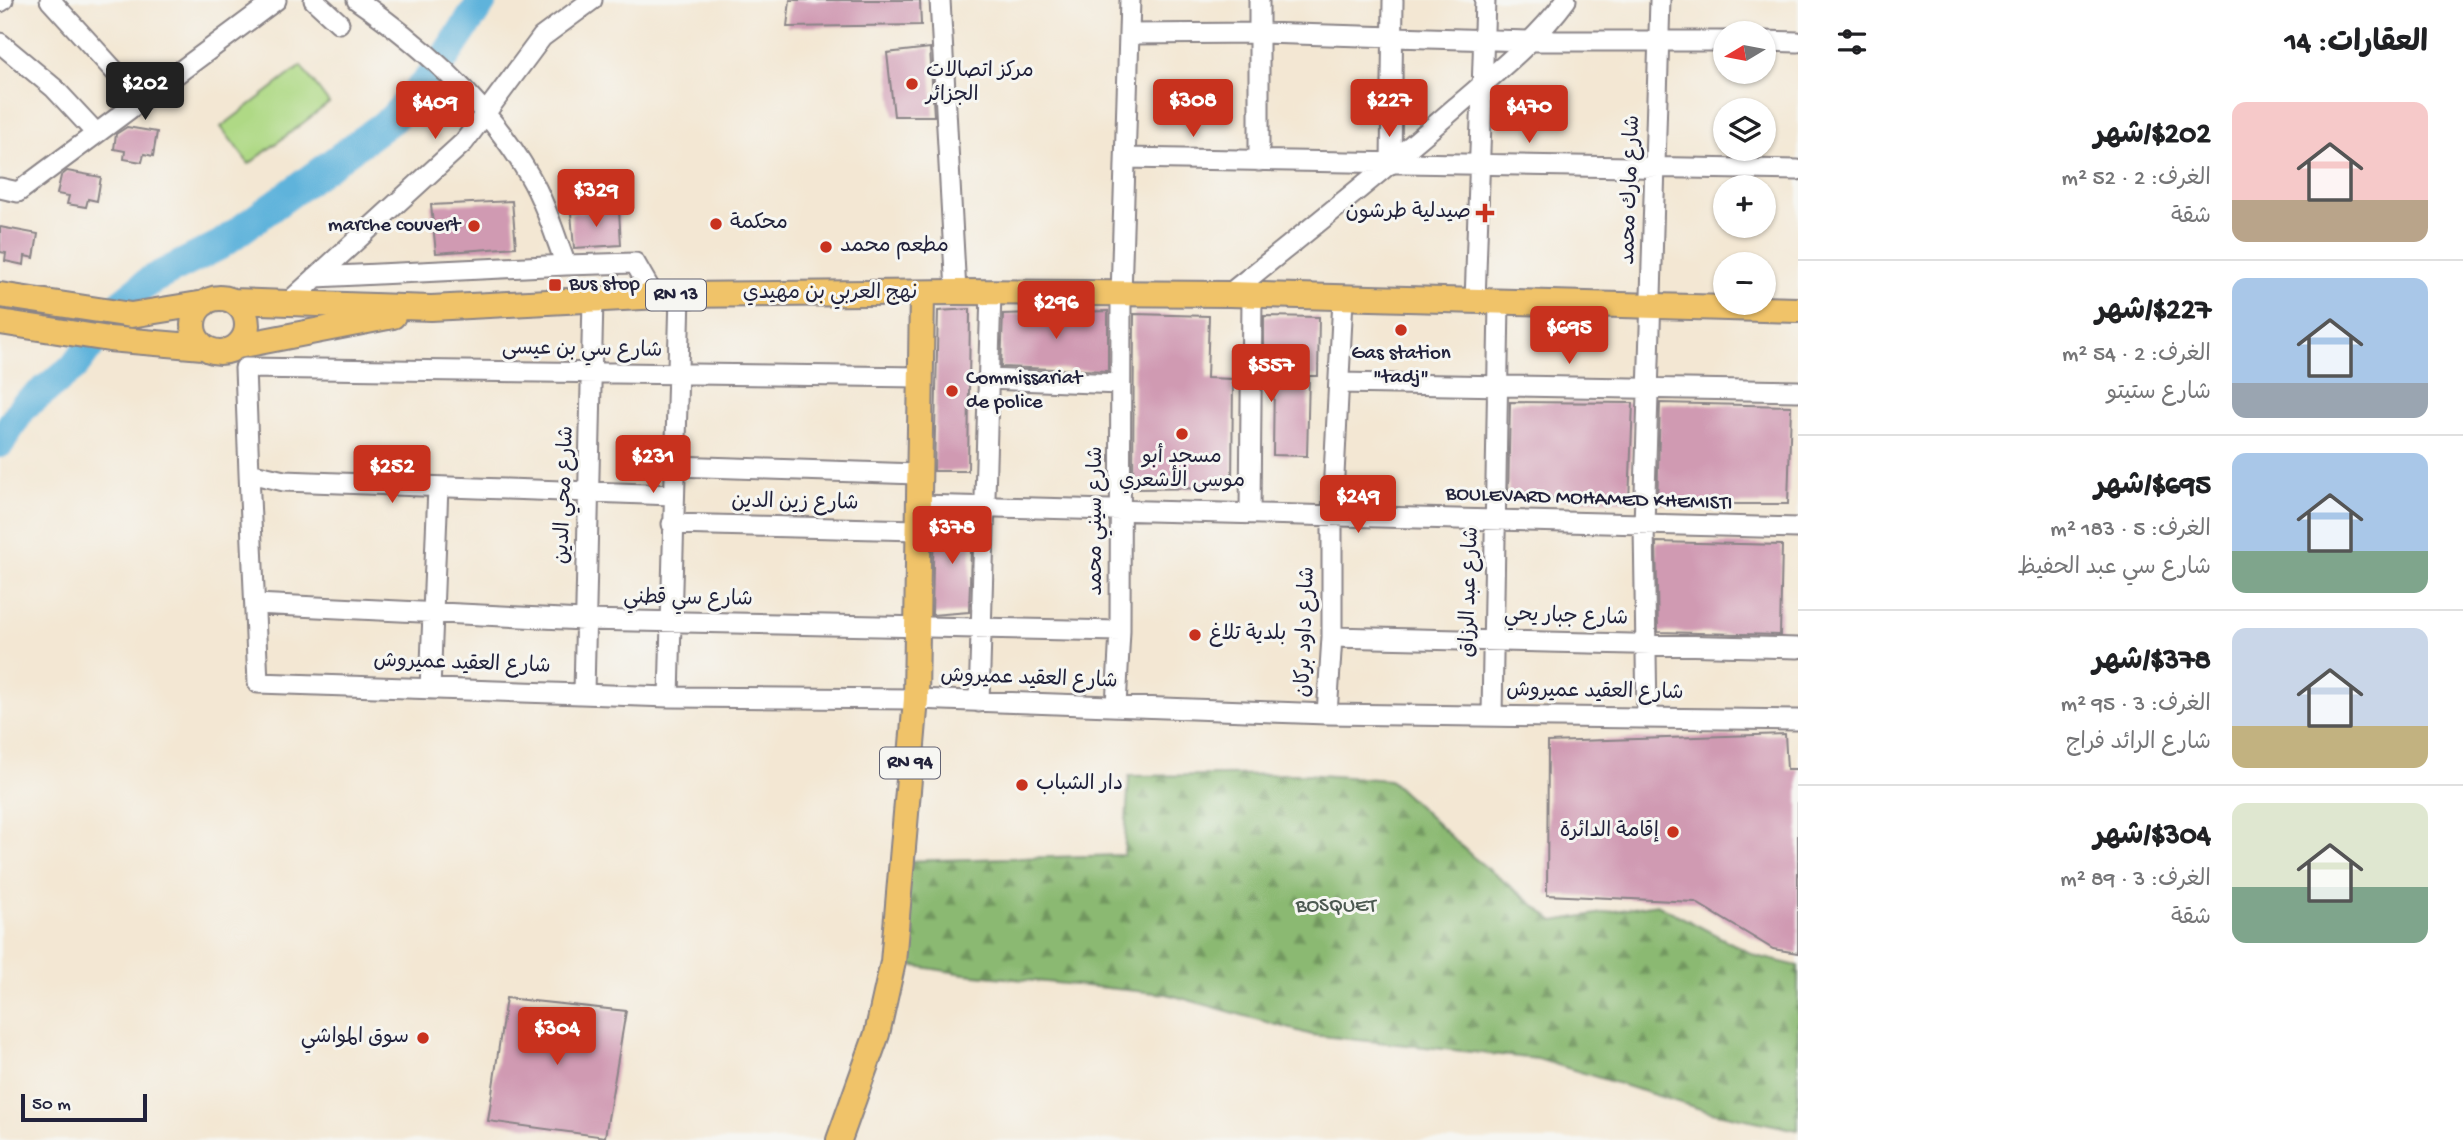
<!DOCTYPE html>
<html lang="ar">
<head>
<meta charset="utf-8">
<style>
	body { margin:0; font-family:"Gochi Hand","Playpen Sans Arabic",sans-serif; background:#f6f6f6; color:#202124; direction:rtl; height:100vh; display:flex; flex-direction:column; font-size:26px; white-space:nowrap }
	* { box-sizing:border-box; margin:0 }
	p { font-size:23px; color:#757577 }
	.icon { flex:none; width:38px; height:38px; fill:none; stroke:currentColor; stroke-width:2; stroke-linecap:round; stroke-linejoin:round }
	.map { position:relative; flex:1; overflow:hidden; direction:ltr }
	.drawer { display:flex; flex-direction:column; background:#fff; width:665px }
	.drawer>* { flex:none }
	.needle { width:46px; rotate:260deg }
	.tools { position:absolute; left:1713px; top:21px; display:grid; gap:14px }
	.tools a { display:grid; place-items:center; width:63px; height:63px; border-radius:50%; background:#fff; box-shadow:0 2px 5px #0004; font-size:35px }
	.scale { position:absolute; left:21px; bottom:18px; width:126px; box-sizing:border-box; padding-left:7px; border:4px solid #22223b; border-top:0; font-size:19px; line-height:24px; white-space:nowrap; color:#22223b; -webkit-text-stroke:5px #f6f6f2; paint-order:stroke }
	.price { position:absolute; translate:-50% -60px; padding:0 16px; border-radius:7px; background:#c8321e; color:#fff; font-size:23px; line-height:46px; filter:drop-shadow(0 2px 4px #0008) }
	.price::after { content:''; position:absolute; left:50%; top:42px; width:21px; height:16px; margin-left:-10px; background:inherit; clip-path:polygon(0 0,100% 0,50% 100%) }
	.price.on { background:#222; color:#fff }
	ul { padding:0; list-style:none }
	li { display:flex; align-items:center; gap:21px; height:175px; padding:0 35px }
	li+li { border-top:2px solid #e0e0e0 }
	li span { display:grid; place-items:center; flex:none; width:196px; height:140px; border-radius:14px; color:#555 }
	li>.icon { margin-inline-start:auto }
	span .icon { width:84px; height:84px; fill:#fffc; stroke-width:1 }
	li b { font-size:30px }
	h2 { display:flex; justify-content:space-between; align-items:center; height:84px; padding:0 35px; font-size:30px }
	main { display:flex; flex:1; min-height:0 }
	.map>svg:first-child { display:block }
	.forest { fill:url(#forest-firs); stroke:#566e56; stroke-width:2 }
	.pitch { fill:#afd985; stroke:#687e60; stroke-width:2 }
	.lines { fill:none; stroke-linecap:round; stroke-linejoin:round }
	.river { stroke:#5fb3db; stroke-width:30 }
	.building { fill:#d09ab2 }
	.minor-casing { stroke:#8a8487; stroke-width:23 }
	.major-casing { stroke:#8a8487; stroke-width:28 }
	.minor { stroke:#fff; stroke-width:19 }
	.major { stroke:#f0c369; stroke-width:24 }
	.poi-dot { fill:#c8321e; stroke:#f6f6f2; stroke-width:2.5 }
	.labels { text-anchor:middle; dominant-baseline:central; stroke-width:6; stroke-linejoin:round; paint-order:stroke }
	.shield { fill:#f6f6f2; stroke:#626272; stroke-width:2 }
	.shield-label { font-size:19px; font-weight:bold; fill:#22223b }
	.poi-label { font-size:21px; fill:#22223b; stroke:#f6f6f2; text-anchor:start }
	.street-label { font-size:21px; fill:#22223b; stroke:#f6f6f2 }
	.park-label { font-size:21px; fill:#4c5951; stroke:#f6f6f2 }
</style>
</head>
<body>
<main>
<section class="drawer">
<h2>العقارات: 14<svg class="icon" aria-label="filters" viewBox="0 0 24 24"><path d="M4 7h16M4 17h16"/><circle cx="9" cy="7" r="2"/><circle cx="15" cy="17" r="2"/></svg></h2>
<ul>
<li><span style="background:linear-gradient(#f6c9c9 70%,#b9a48a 0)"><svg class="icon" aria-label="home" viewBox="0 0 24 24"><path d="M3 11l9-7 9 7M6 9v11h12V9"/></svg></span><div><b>$202/شهر</b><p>الغرف: 2 · 52 m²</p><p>شقة</p></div></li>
<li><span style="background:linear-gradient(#a9c7e8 75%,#9aa5b1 0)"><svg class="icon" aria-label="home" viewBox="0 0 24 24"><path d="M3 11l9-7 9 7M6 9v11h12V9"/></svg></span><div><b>$227/شهر</b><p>الغرف: 2 · 54 m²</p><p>شارع ستيتو</p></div></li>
<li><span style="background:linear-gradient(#a9c7e8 70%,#7fa58c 0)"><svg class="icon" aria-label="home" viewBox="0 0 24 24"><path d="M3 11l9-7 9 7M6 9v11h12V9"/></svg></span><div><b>$695/شهر</b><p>الغرف: 5 · 183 m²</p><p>شارع سي عبد الحفيظ</p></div></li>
<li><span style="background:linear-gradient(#c9d6e8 70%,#c2b280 0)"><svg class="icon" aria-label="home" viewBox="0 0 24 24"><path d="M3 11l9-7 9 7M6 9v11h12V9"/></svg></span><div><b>$378/شهر</b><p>الغرف: 3 · 95 m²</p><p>شارع الرائد فراج</p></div></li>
<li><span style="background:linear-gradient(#dfe7d0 60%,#7fa58c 0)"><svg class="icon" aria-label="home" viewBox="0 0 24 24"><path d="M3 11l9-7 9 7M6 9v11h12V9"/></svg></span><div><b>$304/شهر</b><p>الغرف: 3 · 89 m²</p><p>شقة</p></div></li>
</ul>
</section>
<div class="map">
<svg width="1798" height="1140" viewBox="0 0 1798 1140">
	<defs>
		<pattern id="forest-firs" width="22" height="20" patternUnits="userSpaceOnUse" patternTransform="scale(1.75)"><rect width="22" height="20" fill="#8bb972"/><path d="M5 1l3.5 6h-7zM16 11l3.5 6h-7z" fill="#71965f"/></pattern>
	</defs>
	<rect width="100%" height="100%" fill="#f6f6f2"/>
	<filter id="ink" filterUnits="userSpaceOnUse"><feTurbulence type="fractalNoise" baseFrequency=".0143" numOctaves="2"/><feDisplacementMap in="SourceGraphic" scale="14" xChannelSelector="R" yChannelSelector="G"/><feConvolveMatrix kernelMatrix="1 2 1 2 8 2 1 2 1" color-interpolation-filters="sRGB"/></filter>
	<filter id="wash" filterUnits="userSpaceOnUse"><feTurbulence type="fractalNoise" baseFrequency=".00686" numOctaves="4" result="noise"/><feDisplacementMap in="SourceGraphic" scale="28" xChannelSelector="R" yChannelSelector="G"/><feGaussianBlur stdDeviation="1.57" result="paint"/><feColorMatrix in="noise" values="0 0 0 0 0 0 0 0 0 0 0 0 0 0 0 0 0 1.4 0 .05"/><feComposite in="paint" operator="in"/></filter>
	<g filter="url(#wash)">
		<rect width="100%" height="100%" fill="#f3e7d3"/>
		<path class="forest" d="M1304 774 1390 780 1473 857 1554 921 1657 904 1756 956 1798 966V1130L1707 1111 1538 1059 1312 1035 1167 994 965 974 908 965 901 861 1124 855 1129 776Z"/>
		<path class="pitch" d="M301 66 329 103 249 164 221 127Z"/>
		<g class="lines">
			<path class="river" d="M0 443 23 407 74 367 122 303 151 280 220 245 392 119 435 72 483 0"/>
		</g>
		<g id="blocks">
			<path class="building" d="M790 0H920L921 25 787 27Z
				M930 48 934 116H894L887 53Z
				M127 127 157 132 153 156 144 154 142 162 124 159 125 151 114 149 116 134Z
				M67 171 101 177 97 201 88 199 86 207 67 204 69 196 57 194 61 176Z
				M512 201 516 247 436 253 431 205Z
				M619 210 621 245 574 248 571 213Z
				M0 227 38 234 34 258 25 256 24 265 5 261 6 253 0 252Z
				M970 309 968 471H934L938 311Z
				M1108 311V371L1001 367 1003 314Z
				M1134 314 1209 316 1207 378 1233 379 1232 488 1133 489Z
				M1264 316 1319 317 1318 376H1309L1307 456 1273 455 1274 376 1264 375Z
				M1510 402 1633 403 1629 501 1508 498Z
				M1660 403 1791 406 1788 504H1657Z
				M934 518 972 519 969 612 932 615Z
				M1656 542 1782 545 1780 635 1658 632Z
				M1785 734 1787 769H1798V953L1773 949 1695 902 1547 895 1548 742Z
				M506 998 626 1011 605 1137 488 1121Z"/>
		</g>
	</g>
	<g filter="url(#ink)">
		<use href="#blocks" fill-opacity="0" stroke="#8a8487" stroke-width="2"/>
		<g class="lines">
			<g class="minor-casing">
				<path id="minor" d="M50 0 141 100
					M314 0 339 23
					M357 0C425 47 487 103 529 175 545 202 555 236 566 265L635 263 654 296
					M940 0 956 292
					M0 2 3 0
					M1129 34 1259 33 1528 41H1726
					M1764 41 1798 42
					M0 43 54 88 96 133
					M1126 158 1798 170
					M1259 161V0
					M1391 164 1393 0
					M0 188 18 192 276 0
					M316 277 566 265
					M1229 294C1305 233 1382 172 1455 108 1494 74 1536 41 1566 0
					M290 301 464 142 542 37 592 0
					M1475 302 1485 0
					M987 379 1120 384
					M1339 383 1798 391
					M675 466 917 474
					M249 473 258 683 669 697 916 699 1327 714 1798 720
					M673 495 284 481 249 473 245 368 919 377
					M918 505 1798 528
					M1250 513 1252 295
					M672 524 918 530
					M255 604 584 620 1120 631
					M1332 637 1798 648
					M430 689 438 487
					M584 692 593 299
					M669 697 680 295
					M979 702 991 292
					M1116 706 1120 631 1121 295 1130 0
					M1327 714 1332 637V514L1343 299
					M1492 715 1499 302
					M1647 717 1644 526 1660 0"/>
			</g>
			<g class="major-casing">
				<path id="major" d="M0 295 131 315 205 303
					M193 325a27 27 0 1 1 54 0a27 27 0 1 1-54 0Z
					M233 301 431 308 680 295 956 292 1229 294 1798 310
					M0 322 109 339 203 347
					M238 346 393 316
					M839 1140 877 1034 893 962 916 699 922 294"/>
			</g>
			<use href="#minor" class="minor"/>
			<use href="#major" class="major"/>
		</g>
	</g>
	<g class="poi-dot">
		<circle cx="912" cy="84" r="7"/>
		<path d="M1481.5 202.5h7v7h7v7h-7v7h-7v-7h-7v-7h7z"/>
		<circle cx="716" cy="224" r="7"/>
		<circle cx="474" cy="226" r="7"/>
		<circle cx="826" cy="247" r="7"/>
		<rect x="548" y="278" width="14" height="14" rx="3.5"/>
		<circle cx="1401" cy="330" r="7"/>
		<circle cx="952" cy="391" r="7"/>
		<circle cx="1182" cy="434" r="7"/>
		<circle cx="1195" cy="635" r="7"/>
		<circle cx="1022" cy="785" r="7"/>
		<circle cx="1673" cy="832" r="7"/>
		<circle cx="423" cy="1038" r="7"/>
	</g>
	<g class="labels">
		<g class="shield">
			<rect x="646" y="279.5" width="60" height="31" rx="5"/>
			<rect x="880" y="747.5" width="60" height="31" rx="5"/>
		</g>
		<g class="shield-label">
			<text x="676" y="295">RN 13</text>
			<text x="910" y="763">RN 94</text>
		</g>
		<g class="poi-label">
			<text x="926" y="72">مركز اتصالات<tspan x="926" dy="24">الجزائر</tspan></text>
			<text x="1471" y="213" text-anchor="end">صيدلية طرشون</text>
			<text x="730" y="224">محكمة</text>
			<text x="460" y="226" text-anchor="end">marche couvert</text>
			<text x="840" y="247">مطعم محمد</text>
			<text x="569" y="285">Bus stop</text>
			<text x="1401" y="354" text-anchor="middle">Gas station<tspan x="1401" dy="24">"tadj"</tspan></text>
			<text x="966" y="379">Commissariat<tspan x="966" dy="24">de police</tspan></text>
			<text x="1182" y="458" text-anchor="middle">مسجد أبو<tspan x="1182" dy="24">موسى الأشعري</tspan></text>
			<text x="1209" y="635">بلدية تلاغ</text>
			<text x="1036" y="785">دار الشباب</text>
			<text x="1659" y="832" text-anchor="end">إقامة الدائرة</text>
			<text x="409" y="1038" text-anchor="end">سوق المواشي</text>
		</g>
		<g class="street-label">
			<text transform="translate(1632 190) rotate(-88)">شارع مارك محمد</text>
			<text x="830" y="294">نهج العربي بن مهيدي</text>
			<text transform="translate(582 351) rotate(1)">شارع سي بن عيسى</text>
			<text transform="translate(566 495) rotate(-88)">شارع محي الدين</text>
			<text transform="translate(1589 500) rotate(2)">BOULEVARD MOHAMED KHEMISTI</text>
			<text transform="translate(795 504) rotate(1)">شارع زين الدين</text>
			<text transform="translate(1097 521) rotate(-90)">شارع سيني محمد</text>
			<text transform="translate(1471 592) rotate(-88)">شارع عبد الرزاق</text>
			<text transform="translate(688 600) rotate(1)">شارع سي قطني</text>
			<text transform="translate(1566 618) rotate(2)">شارع جبار يحي</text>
			<text transform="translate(1307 632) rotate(-88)">شارع داود بركان</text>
			<text transform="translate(462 665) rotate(2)">شارع العقيد عميروش</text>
			<text transform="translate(1029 680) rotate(2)">شارع العقيد عميروش</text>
			<text transform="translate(1595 693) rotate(1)">شارع العقيد عميروش</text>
		</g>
		<g class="park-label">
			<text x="1336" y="907">BOSQUET</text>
		</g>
	</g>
</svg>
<div class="tools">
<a><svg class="needle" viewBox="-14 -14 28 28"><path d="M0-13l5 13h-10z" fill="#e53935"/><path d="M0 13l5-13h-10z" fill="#757577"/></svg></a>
<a><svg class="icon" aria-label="layers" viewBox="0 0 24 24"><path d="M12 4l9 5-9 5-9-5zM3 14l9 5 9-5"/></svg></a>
<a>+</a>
<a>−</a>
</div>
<div class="scale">50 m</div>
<b class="price on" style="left:145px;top:122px">$202</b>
<b class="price" style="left:1193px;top:139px">$308</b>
<b class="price" style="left:1389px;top:139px">$227</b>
<b class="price" style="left:435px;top:141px">$409</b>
<b class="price" style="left:1529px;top:145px">$470</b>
<b class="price" style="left:596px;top:229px">$329</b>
<b class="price" style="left:1056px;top:341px">$296</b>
<b class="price" style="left:1569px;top:366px">$695</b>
<b class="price" style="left:1271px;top:404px">$557</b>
<b class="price" style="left:653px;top:495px">$231</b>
<b class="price" style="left:392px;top:505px">$252</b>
<b class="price" style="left:1358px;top:535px">$249</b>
<b class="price" style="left:952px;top:566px">$378</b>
<b class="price" style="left:557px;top:1067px">$304</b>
</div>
</main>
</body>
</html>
